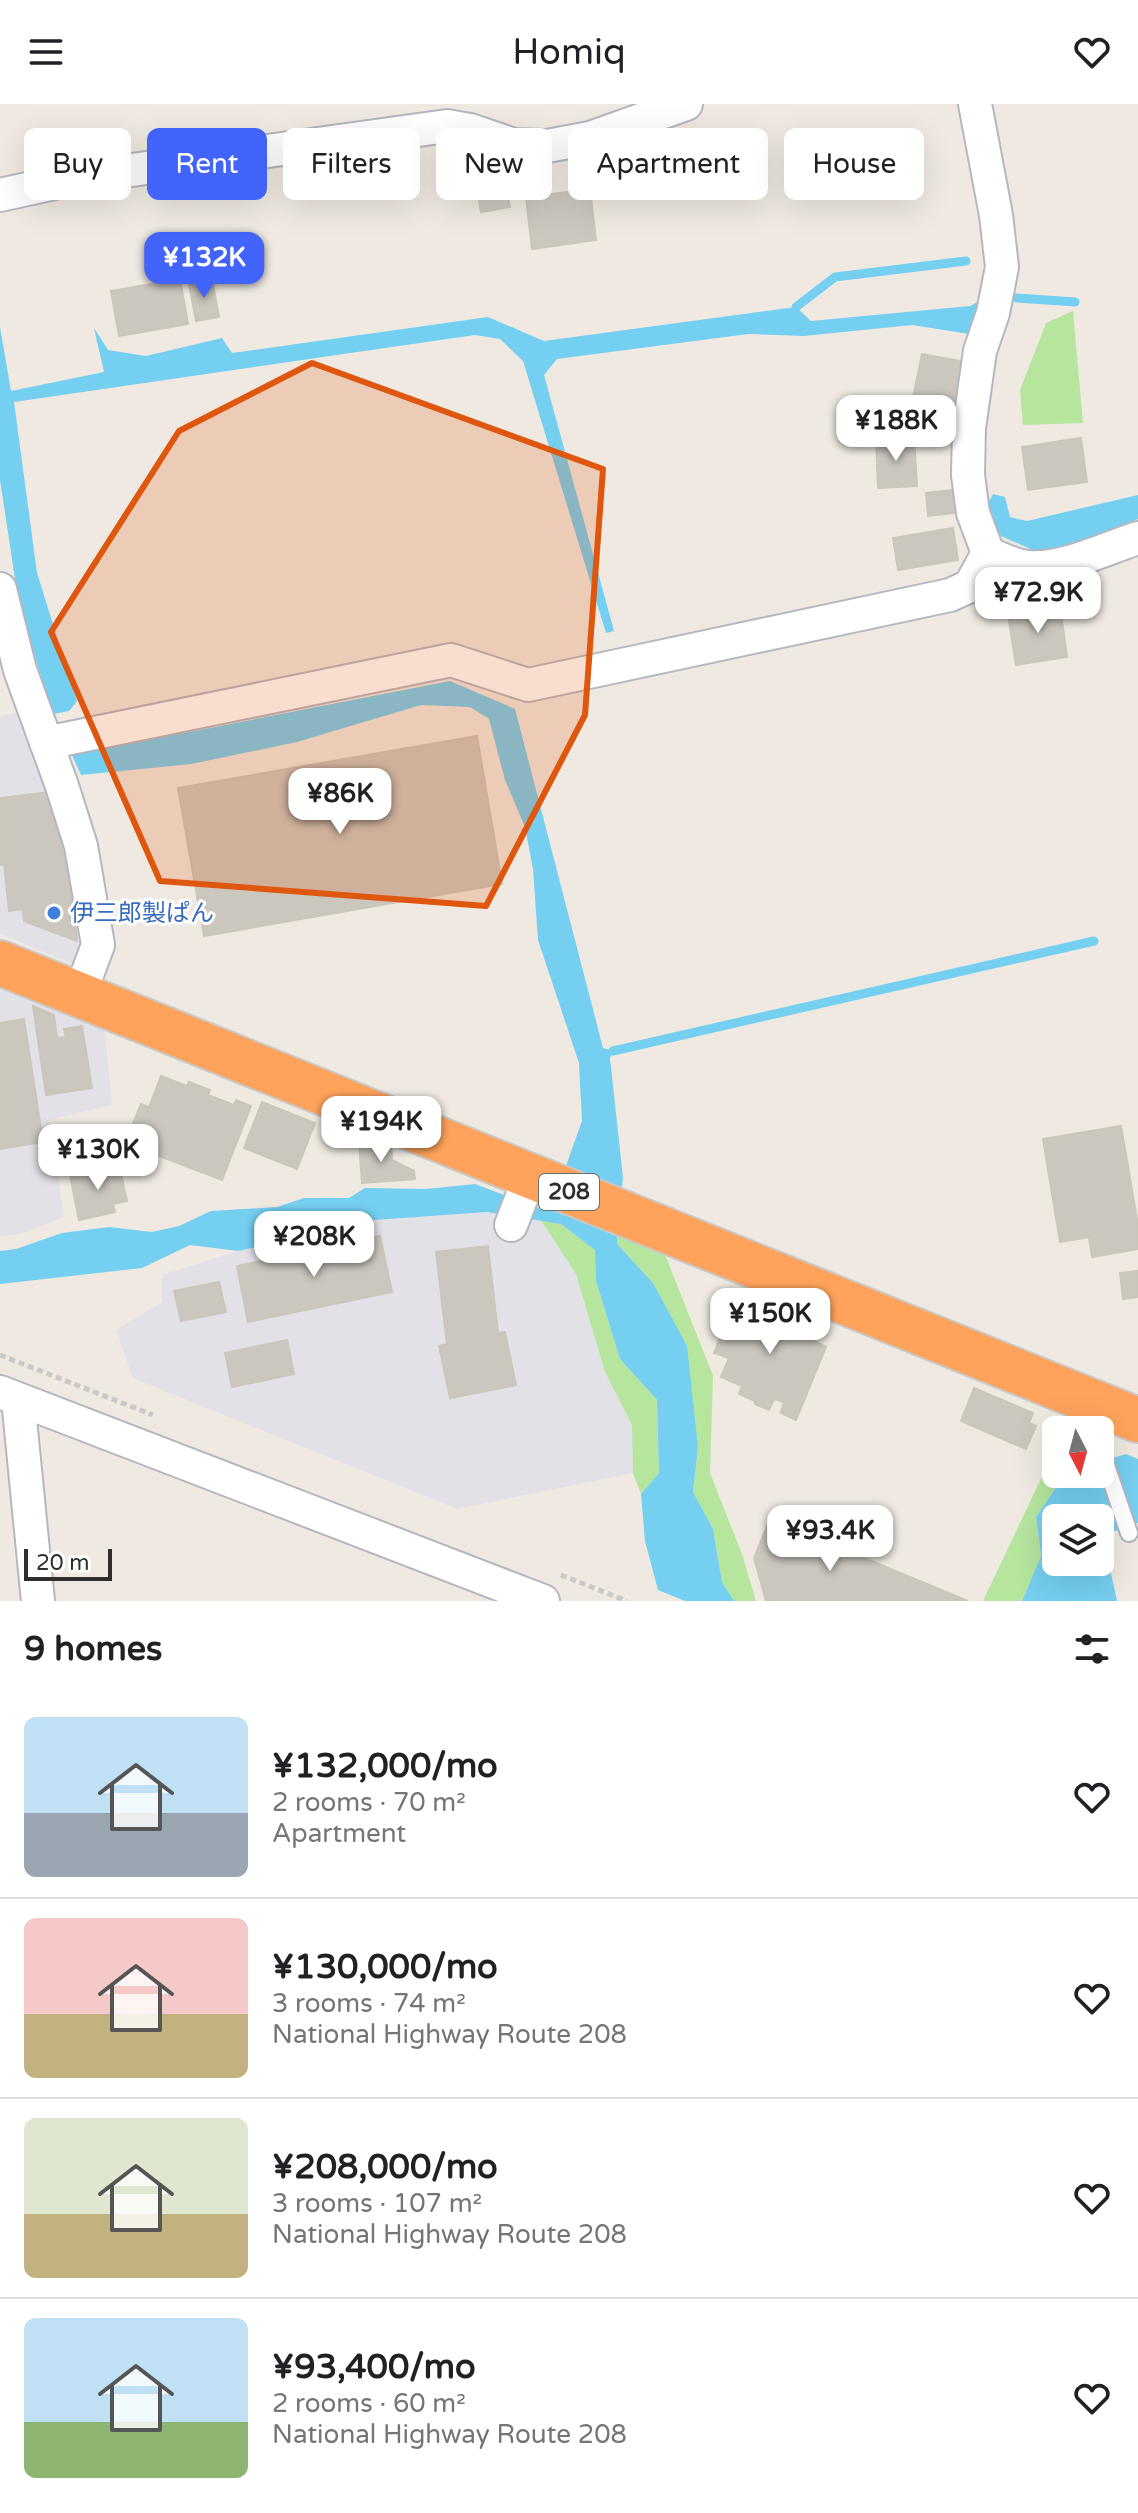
<!DOCTYPE html>
<html lang="en">
<head>
<meta charset="utf-8">
<style>
	body { margin:0; font-family:"Varela Round","Noto Sans JP",sans-serif; background:#f2f2f2; color:#202124; height:100vh; display:flex; flex-direction:column; font-size:30px; white-space:nowrap }
	* { box-sizing:border-box; margin:0 }
	p { font-size:26px; color:#757577 }
	.icon { flex:none; width:44px; height:44px; fill:none; stroke:currentColor; stroke-width:2; stroke-linecap:round; stroke-linejoin:round }
	.map { position:relative; height:1497px; overflow:hidden }
	.details { display:flex; flex-direction:column; background:#fff; flex:1 }
	.details>* { flex:none }
	.top-card { position:absolute; left:24px; top:24px; width:1090px; height:72px; display:flex; gap:16px }
	.needle { width:52px; rotate:174deg }
	.buttons { position:absolute; left:1042px; top:1312px; display:grid; gap:16px }
	.buttons a { display:grid; place-items:center; width:72px; height:72px; border-radius:12px; background:#fff; box-shadow:0 8px 32px #0002; font-size:40px }
	.scale { position:absolute; left:24px; bottom:20px; width:88px; box-sizing:border-box; padding-left:8px; border:4px solid #2e2e2e; border-top:0; font-size:22px; line-height:28px; white-space:nowrap; color:#2e2e2e; -webkit-text-stroke:6px #fff; paint-order:stroke }
	.price { position:absolute; translate:-50% -68px; padding:0 18px; border-radius:16px; background:#fff; color:#222; font-size:26px; line-height:52px; filter:drop-shadow(0 2px 4px #0008) }
	.price::after { content:''; position:absolute; left:50%; top:48px; width:24px; height:18px; margin-left:-12px; background:inherit; clip-path:polygon(0 0,100% 0,50% 100%) }
	.price.current { background:#4264fb; color:#fff }
	ul { padding:0; list-style:none }
	li { display:flex; align-items:center; gap:24px; height:200px; padding:0 24px }
	li+li { border-top:2px solid #e0e0e0 }
	li span { display:grid; place-items:center; flex:none; width:224px; height:160px; border-radius:12px; color:#555 }
	li>.icon { margin-inline-start:auto }
	span .icon { width:96px; height:96px; fill:#fffc; stroke-width:1 }
	li b { font-size:34px }
	h2 { display:flex; justify-content:space-between; align-items:center; height:96px; padding:0 24px; font-size:34px }
	.pill { padding:0 28px; border-radius:12px; background:#fff; box-shadow:0 8px 32px #0002; font-size:28px; line-height:72px }
	.pill.current { background:#4264fb; color:#fff }
	header { display:flex; justify-content:space-between; align-items:center; height:104px; padding:0 24px; background:#fff; font-size:36px; font-weight:600 }
	.map>svg:first-child { display:block }
	.industrial { fill:#e3e1e8 }
	.green { fill:#b6e59e }
	.water { fill:#75cff0; fill-rule:evenodd }
	.lines { fill:none; stroke-linecap:round; stroke-linejoin:round }
	.stream { stroke:#75cff0; stroke-width:9 }
	.building { fill:#cbc7bf; stroke:#cbc5ba; stroke-width:2 }
	.lane-casing { stroke:#b4b7c1; stroke-width:20 }
	.street-casing { stroke:#b4b7c1; stroke-width:36 }
	.highway-casing { stroke:#c9c9c9; stroke-width:48 }
	.path { stroke:#c9c9c9; stroke-width:5; stroke-dasharray:6 4; stroke-linecap:butt }
	.lane { stroke:#fff; stroke-width:16 }
	.street { stroke:#fff; stroke-width:32 }
	.highway { stroke:#ffa35c; stroke-width:44 }
	.marked { fill:#df570e; fill-opacity:0.2; stroke:#df570e; stroke-width:6; stroke-linejoin:round }
	.shop-dot { fill:#3f7fe0; stroke:#fff; stroke-width:3 }
	.labels { text-anchor:middle; dominant-baseline:central; stroke-width:6; stroke-linejoin:round; paint-order:stroke }
	.shield { fill:#fff; stroke:#6d6d6d; stroke-width:2 }
	.shield-label { font-size:22px; font-weight:bold; fill:#2e2e2e }
	.shop-label { font-size:24px; fill:#366cbe; stroke:#fff; text-anchor:start }
</style>
</head>
<body>
<header><svg class="icon" aria-label="menu" viewBox="0 0 24 24"><path d="M4 6h16M4 12h16M4 18h16"/></svg>Homiq<svg class="icon" aria-label="heart" viewBox="0 0 24 24"><path d="M12 20l-8-8c-3-5 5-10 8-4 3-6 11-1 8 4z"/></svg></header>
<div class="map">
<svg width="1138" height="1497" viewBox="0 0 1138 1497">
	<rect width="100%" height="100%" fill="#efe9e1"/>
	<path class="industrial" d="M24 608 65 715 87 837 73 860 0 830V612Z
		M0 876 104 918 112 1001 49 1016 64 1113 19 1130 0 1132Z
		M487 1108 540 1115 576 1170 605 1268 632 1321 633 1369 457 1405 133 1274 116 1226 162 1198V1171L238 1147 374 1116Z"/>
	<path class="green" d="M1073 207 1083 319 1023 321 1020 286 1046 219Z
		M540 1115 561 1120 595 1146 596 1177 620 1255 657 1296 659 1369 641 1390 633 1369 632 1321 605 1268 576 1170Z
		M616 1129 664 1148 713 1272 710 1369 742 1450 756 1497H734L722 1478 713 1425 693 1388 698 1343 653 1179 618 1141Z
		M1056 1343V1370H1065L1036 1413 1041 1452 1022 1497H983Z"/>
	<path class="water" d="M987 193 976 231 912 221 804 232 748 230 557 255 544 271 614 527 606 529 523 257 500 235 475 231 14 298 37 469 77 597 69 607 53 610 19 501 0 376V223L11 287 104 268 94 224 108 246 146 252 222 234 232 249 488 213 544 237 796 203 811 217 970 202Z
		M993 390 1005 393 1010 413 1027 417 1138 391V415L1070 442 1035 447 1001 432 985 405Z
		M450 577 515 605 603 944 613 947 610 954 623 1074 616 1129 618 1141 653 1179 687 1242 698 1343 693 1388 713 1425 722 1478 734 1497H685L658 1486 645 1437 641 1390 659 1369 657 1296 620 1255 596 1177 595 1146 561 1120 487 1108 374 1116 238 1147 190 1141 142 1164 0 1180V1147L16 1145 62 1129 109 1123 152 1128 179 1122 211 1107 277 1103 304 1094H349L365 1084 426 1085 475 1080 541 1105 553 1098 582 1017 579 959 538 836 533 765 525 723 505 676 489 615 470 603 421 601 297 638 191 660 81 671 72 651Z
		M1126 1350 1138 1355V1419L1109 1429 1105 1442 1117 1497H1022L1041 1452 1036 1413 1065 1370H1100V1358ZM1056 1414H1100V1458H1056Z"/>
	<g class="lines">
		<path class="stream" d="M1017 194 1075 198
			M796 203 835 173 966 157
			M613 947 1094 837"/>
	</g>
	<path class="building" d="M502 56 510 103 481 108 473 61Z
		M590 85 596 136 532 145 526 93Z
		M180 175 188 220 119 232 111 187Z
		M212 176 219 213 196 217 189 180Z
		M922 250 966 258 953 322 909 313Z
		M914 333 917 382 878 384 876 335Z
		M1081 334 1087 378 1028 386 1022 343Z
		M961 385 963 408 928 412 926 389Z
		M953 424 958 456 898 466 893 434Z
		M1060 502 1067 553 1016 561 1008 510Z
		M477 632 502 780 204 832 178 684Z
		M50 688 68 755 77 837 24 817 23 805 9 807 4 760 0 761V694Z
		M33 902 54 911 57 934 66 933 64 925 82 922 92 984 46 991Z
		M24 915 43 1038 0 1045V919Z
		M161 972 187 982 189 978 210 986 208 991 234 1001 236 996 251 1002 222 1076 133 1042 138 1030 130 1027 141 1000 149 1003Z
		M262 998 315 1019 297 1065 244 1044Z
		M1121 1022 1138 1121V1145L1092 1153 1089 1133 1060 1138 1043 1035Z
		M391 1038 392 1056 414 1067 415 1075 362 1079 359 1039Z
		M119 1061 127 1097 113 1100 115 1108 79 1116 70 1071Z
		M380 1132 392 1188 248 1218 237 1162Z
		M488 1142 498 1229 505 1228 516 1281 450 1294 439 1242 447 1240 436 1148Z
		M1138 1167V1193L1123 1195 1120 1169Z
		M219 1178 226 1208 181 1217 174 1187Z
		M735 1198 761 1209 766 1198 807 1214 801 1230 826 1243 796 1316 781 1309 784 1298 774 1295 769 1306 755 1300V1297L739 1290 742 1282 721 1273 729 1254 714 1249Z
		M287 1236 294 1270 232 1283 225 1249Z
		M974 1284 1033 1309 1029 1319 1036 1322 1026 1345 961 1317Z
		M770 1415 968 1497H766L754 1454Z"/>
	<g class="lines">
		<g class="lane-casing">
			<path id="lane" d="M1102 1303V1349L1129 1429"/>
		</g>
		<g class="street-casing">
			<path id="street" d="M975 0 996 111 1002 163 993 209 980 247 969 324 968 371 973 409 988 449C1001 455 1015 462 1029 463 1062 466 1107 444 1138 434
				M0 91 82 73 447 22 470 26 514 41 547 42 590 34 686 0
				M0 485 20 566 62 682 81 742 98 841 79 892
				M46 639 451 556 528 581 950 491 970 482 988 449
				M511 1121 530 1072
				M0 1288 543 1497
				M18 1295 38 1497"/>
		</g>
		<g class="highway-casing">
			<path id="highway" d="M0 859 1138 1316"/>
		</g>
		<path class="path" d="M0 1251 153 1311
			M561 1471 627 1497"/>
		<use href="#lane" class="lane"/>
		<use href="#street" class="street"/>
		<use href="#highway" class="highway"/>
	</g>
	<path class="marked" d="M312 259 603 365 585 611 486 802 160 777 51 528 179 327Z"/>
	<circle class="shop-dot" cx="54" cy="809" r="8"/>
	<g class="labels">
		<rect class="shield" x="539" y="1070" width="60" height="36" rx="6"/>
		<g class="shield-label">
			<text x="569" y="1088">208</text>
		</g>
		<g class="shop-label">
			<text x="70" y="809">伊三郎製ぱん</text>
		</g>
	</g>
</svg>
<div class="buttons">
<a><svg class="needle" viewBox="-14 -14 28 28"><path d="M0-13l5 13h-10z" fill="#e53935"/><path d="M0 13l5-13h-10z" fill="#757577"/></svg></a>
<a><svg class="icon" aria-label="layers" viewBox="0 0 24 24"><path d="M12 4l9 5-9 5-9-5zM3 14l9 5 9-5"/></svg></a>
</div>
<div class="scale">20 m</div>
<b class="price current" style="left:204px;top:196px">¥132K</b>
<b class="price" style="left:896px;top:359px">¥188K</b>
<b class="price" style="left:1038px;top:531px">¥72.9K</b>
<b class="price" style="left:340px;top:732px">¥86K</b>
<b class="price" style="left:381px;top:1060px">¥194K</b>
<b class="price" style="left:98px;top:1088px">¥130K</b>
<b class="price" style="left:314px;top:1175px">¥208K</b>
<b class="price" style="left:770px;top:1252px">¥150K</b>
<b class="price" style="left:830px;top:1469px">¥93.4K</b>
<div class="top-card">
<a class="pill">Buy</a>
<a class="pill current">Rent</a>
<a class="pill">Filters</a>
<a class="pill">New</a>
<a class="pill">Apartment</a>
<a class="pill">House</a>
</div>
</div>
<section class="details">
<h2>9 homes<svg class="icon" aria-label="filters" viewBox="0 0 24 24"><path d="M4 7h16M4 17h16"/><circle cx="9" cy="7" r="2"/><circle cx="15" cy="17" r="2"/></svg></h2>
<ul>
<li><span style="background:linear-gradient(#bfe0f5 60%,#9aa5b1 0)"><svg class="icon" aria-label="home" viewBox="0 0 24 24"><path d="M3 11l9-7 9 7M6 9v11h12V9"/></svg></span><div><b>¥132,000/mo</b><p>2 rooms · 70 m²</p><p>Apartment</p></div><svg class="icon" aria-label="heart" viewBox="0 0 24 24"><path d="M12 20l-8-8c-3-5 5-10 8-4 3-6 11-1 8 4z"/></svg></li>
<li><span style="background:linear-gradient(#f6c9c9 60%,#c2b280 0)"><svg class="icon" aria-label="home" viewBox="0 0 24 24"><path d="M3 11l9-7 9 7M6 9v11h12V9"/></svg></span><div><b>¥130,000/mo</b><p>3 rooms · 74 m²</p><p>National Highway Route 208</p></div><svg class="icon" aria-label="heart" viewBox="0 0 24 24"><path d="M12 20l-8-8c-3-5 5-10 8-4 3-6 11-1 8 4z"/></svg></li>
<li><span style="background:linear-gradient(#dfe7d0 60%,#c2b280 0)"><svg class="icon" aria-label="home" viewBox="0 0 24 24"><path d="M3 11l9-7 9 7M6 9v11h12V9"/></svg></span><div><b>¥208,000/mo</b><p>3 rooms · 107 m²</p><p>National Highway Route 208</p></div><svg class="icon" aria-label="heart" viewBox="0 0 24 24"><path d="M12 20l-8-8c-3-5 5-10 8-4 3-6 11-1 8 4z"/></svg></li>
<li><span style="background:linear-gradient(#bfe0f5 65%,#8fb573 0)"><svg class="icon" aria-label="home" viewBox="0 0 24 24"><path d="M3 11l9-7 9 7M6 9v11h12V9"/></svg></span><div><b>¥93,400/mo</b><p>2 rooms · 60 m²</p><p>National Highway Route 208</p></div><svg class="icon" aria-label="heart" viewBox="0 0 24 24"><path d="M12 20l-8-8c-3-5 5-10 8-4 3-6 11-1 8 4z"/></svg></li>
</ul>
</section>
</body>
</html>
